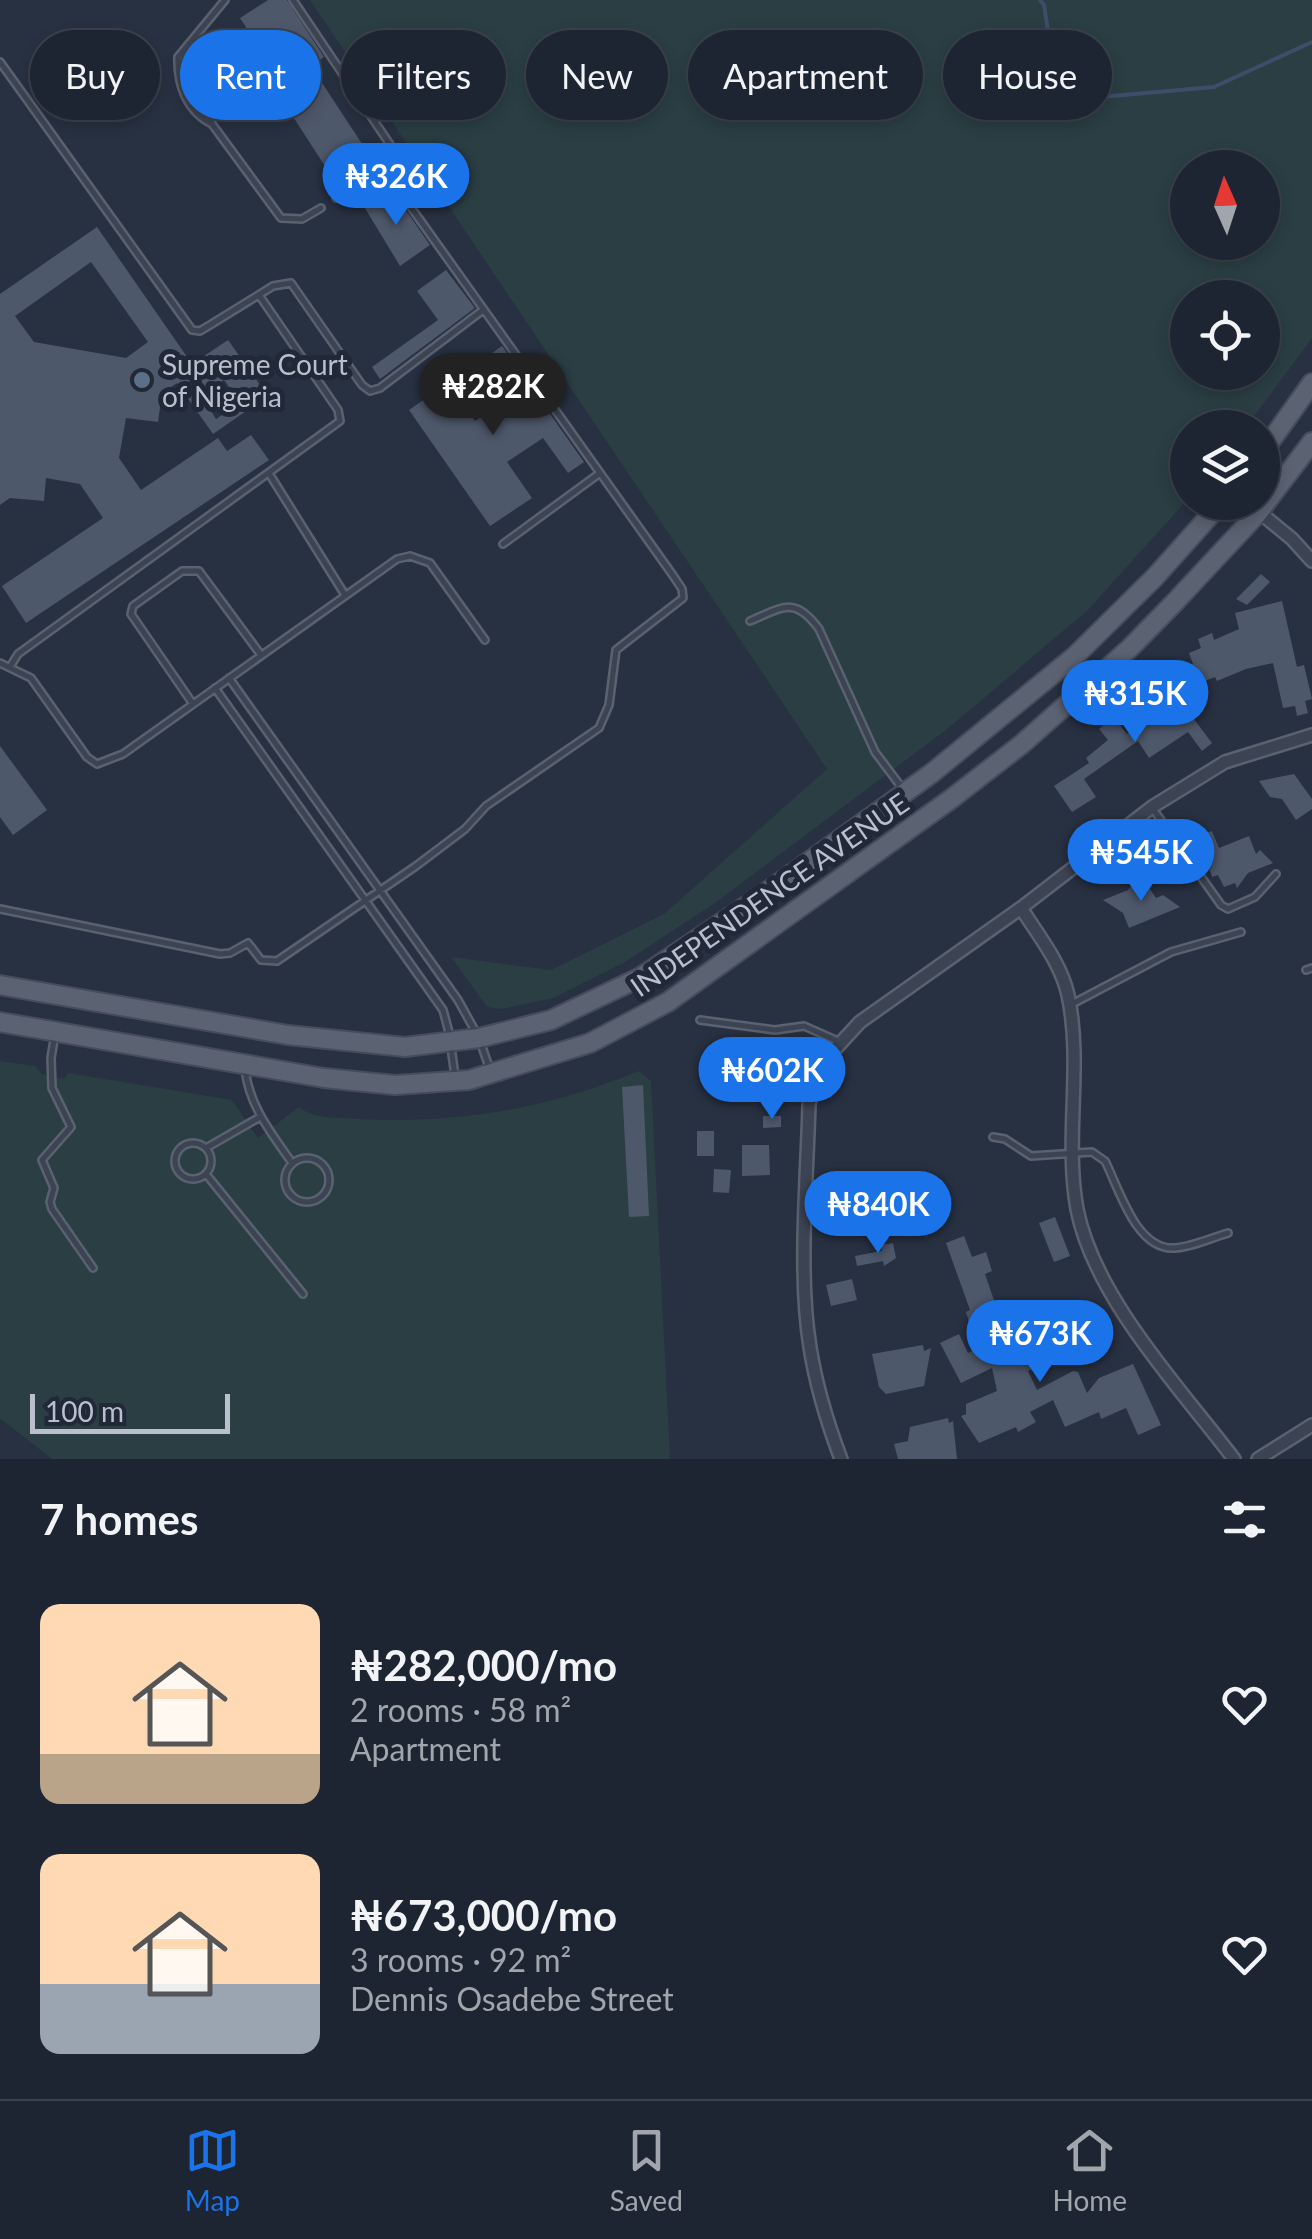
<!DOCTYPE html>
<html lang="en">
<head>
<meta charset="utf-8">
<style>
	body { margin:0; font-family:Lato,sans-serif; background:#262d3a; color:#f1f3f6; height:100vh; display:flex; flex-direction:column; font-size:38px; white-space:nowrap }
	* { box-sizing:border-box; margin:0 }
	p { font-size:32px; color:#a1a5ac }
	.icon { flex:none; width:55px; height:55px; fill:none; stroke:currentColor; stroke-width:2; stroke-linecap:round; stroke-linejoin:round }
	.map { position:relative; height:1459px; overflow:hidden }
	.side { display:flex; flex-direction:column; background:#1e2532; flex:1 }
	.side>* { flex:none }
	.top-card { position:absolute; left:30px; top:30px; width:1252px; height:90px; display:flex; gap:20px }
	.needle { width:65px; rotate:357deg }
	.tools { position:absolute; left:1170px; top:150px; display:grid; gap:20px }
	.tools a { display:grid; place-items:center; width:110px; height:110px; border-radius:50%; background:#1e2532; box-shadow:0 5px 15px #0003,0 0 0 2px #3c424d; font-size:50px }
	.scale { position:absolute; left:30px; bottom:25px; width:200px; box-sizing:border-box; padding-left:10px; border:5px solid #b9bfcc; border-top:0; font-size:28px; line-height:35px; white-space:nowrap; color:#b9bfcc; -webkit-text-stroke:8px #212837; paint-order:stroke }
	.price { position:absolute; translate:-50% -85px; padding:0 22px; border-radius:35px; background:#1a73e8; color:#fff; font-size:32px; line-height:65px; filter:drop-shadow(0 2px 5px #0008) }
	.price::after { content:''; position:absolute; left:50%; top:60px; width:30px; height:22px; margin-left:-15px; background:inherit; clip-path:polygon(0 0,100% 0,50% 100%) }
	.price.active { background:#222; color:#fff }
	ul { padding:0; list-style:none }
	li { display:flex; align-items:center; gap:30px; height:250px; padding:0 40px }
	li span { display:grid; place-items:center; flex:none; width:280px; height:200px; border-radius:20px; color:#555 }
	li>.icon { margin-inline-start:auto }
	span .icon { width:120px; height:120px; fill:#fffc; stroke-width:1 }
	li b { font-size:42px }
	h2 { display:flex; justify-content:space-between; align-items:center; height:120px; padding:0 40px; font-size:42px }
	.pill { padding:0 35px; border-radius:45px; background:#1e2532; box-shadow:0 5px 15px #0003,0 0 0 2px #3c424d; font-size:35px; line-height:90px }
	.pill.active { background:#1a73e8; color:#fff }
	.dock { display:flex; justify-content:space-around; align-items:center; height:140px; border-top:2px solid #3c424d; background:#1e2532; font-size:28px; color:#a1a5ac }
	.dock a { display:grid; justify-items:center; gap:5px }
	.dock .active { color:#1a73e8 }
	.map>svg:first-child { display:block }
	.green { fill:#2a3e43; fill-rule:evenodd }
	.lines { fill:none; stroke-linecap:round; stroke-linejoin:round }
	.stream { stroke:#3f4d6a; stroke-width:4 }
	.building { fill:#4e586b; fill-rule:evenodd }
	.lane-casing { stroke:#5a616f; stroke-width:10 }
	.street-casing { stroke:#5a616f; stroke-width:16 }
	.primary-casing { stroke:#464c5b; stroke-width:22 }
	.lane { stroke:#3c4352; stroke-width:5 }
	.street { stroke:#3c4352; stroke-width:11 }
	.primary { stroke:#5b6272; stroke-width:18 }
	.service-dot { fill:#5c6f8a; stroke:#212837; stroke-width:4 }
	.labels { text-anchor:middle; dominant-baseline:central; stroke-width:10; stroke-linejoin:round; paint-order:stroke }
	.poi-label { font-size:28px; fill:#b9bfcc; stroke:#212837; text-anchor:start }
	.street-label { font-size:28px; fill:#b9bfcc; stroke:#212837 }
</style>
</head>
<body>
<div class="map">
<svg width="1312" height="1459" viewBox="0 0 1312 1459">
	<rect width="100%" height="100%" fill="#283142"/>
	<path class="green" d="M310 0H1312V338L1246 427 1188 428 1187 500 1088 610 946 730 715 903 625 962 553 998 502 1009 487 1007 451 957 551 970 664 914 827 769ZM1188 168H1262V242H1188ZM1188 298H1262V372H1188Z
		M0 1061 35 1066 42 1074 64 1079 68 1073 232 1100 258 1138 299 1107C314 1120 340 1117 358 1119 459 1124 546 1109 639 1071L651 1081 670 1459H52L0 1418Z"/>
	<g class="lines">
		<path class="stream" d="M1040 0 1044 5 1058 95 1089 98 1214 87 1312 42"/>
	</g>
	<path class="building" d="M268 0H287L324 57 311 66 368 153 332 177 270 81 242 99 218 61 253 38 240 18Z
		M374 191 381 203 398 199 430 245 400 266 360 200Z
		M97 227 192 364 228 340 268 396 213 434 177 383 162 393 158 422 126 418 119 458 141 490 218 438 227 451 251 435 269 460 26 623 2 586 103 518 80 484 46 478 44 501 10 498 0 505V294ZM91 262 148 342 126 358 34 342 15 316ZM224 380 240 403 216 419 201 395Z
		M446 270 475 308 380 379 372 367 438 320 417 291Z
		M502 346 584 462 568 473 543 438 507 462 532 498 490 526 409 410 449 382 475 421 508 398 482 360Z
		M1261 574 1270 582 1247 605 1236 599Z
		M1282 601 1297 667 1304 665 1312 699 1305 701 1308 713 1297 716 1295 706 1283 708 1273 663 1246 669 1217 681 1215 677 1179 691 1170 676 1193 664 1189 653 1201 648 1198 639 1212 633 1214 640 1239 629 1235 613Z
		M1188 689 1200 705 1187 710 1212 743 1202 751 1188 732 1149 758 1138 741 1084 779 1096 797 1072 812 1054 786 1089 763 1086 758 1108 740 1099 729 1113 717 1127 734 1163 710 1162 708Z
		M0 746 47 810 13 835 0 817Z
		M1294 774 1312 799V809L1296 820 1282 799 1270 797 1259 781Z
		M1212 831 1219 848 1249 836 1256 854 1260 850 1273 863 1248 873 1237 888 1235 883 1224 887 1218 875 1212 877 1198 836Z
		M1140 874 1156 898 1163 895 1180 907 1129 928 1123 913 1103 900 1128 890Z
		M643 1085 649 1216 629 1217 622 1087Z
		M763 1116H781V1127L763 1128Z
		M697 1131H714V1156H697Z
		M742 1145H769L770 1175 742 1176Z
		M714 1169 731 1170 729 1193 713 1192Z
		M1055 1217 1070 1256 1054 1262 1039 1223Z
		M964 1236 972 1257 986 1252 992 1271 985 1274 998 1312 969 1322 966 1312 970 1310 946 1243Z
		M893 1243 896 1258 884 1266 883 1261 857 1266 855 1256 882 1251 881 1245Z
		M852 1279 857 1300 831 1306 826 1285Z
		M1021 1308 1024 1323 1041 1327 1046 1362 1028 1371 1037 1390 1073 1371 1078 1372 1087 1393 1099 1378 1133 1364 1161 1425 1138 1435 1126 1408 1101 1419 1099 1412 1065 1427 1053 1400 1030 1412 1036 1422 1018 1432 1016 1427 979 1443 961 1416 966 1414V1404L997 1391 992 1368 961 1383 940 1343 959 1334 968 1353 1005 1335 1002 1320Z
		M923 1345 924 1351 931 1348 924 1386 886 1394 879 1387 872 1354Z
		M948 1418 949 1423 953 1421 957 1459H898L894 1444 908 1441 910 1427Z"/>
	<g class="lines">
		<g class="lane-casing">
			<path id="lane" d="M293 0 391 146C391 172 356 185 336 198
				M0 62 192 330 200 331 210 325 273 286 291 283 362 385 370 391 380 388 483 310
				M181 76 199 90 209 104 212 124 281 218 302 219 321 208
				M212 124C187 112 177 85 178 57L225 0
				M270 475 345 595
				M503 544 600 473
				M750 621C783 607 795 596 819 629L875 752 902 788
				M0 663 31 678 87 757 97 764 123 754 397 559 410 556 430 563 485 640
				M10 667 18 654 340 421 338 410 259 295
				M229 678 458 1000 479 1038 489 1067
				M215 688 443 1010 450 1036
				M193 704 131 614 133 606 182 571H199L261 655
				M1153 809 1221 905 1228 909 1255 897 1276 874
				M0 909 220 954 230 953 248 943 261 960 277 961 416 866 465 829 486 806 599 728 609 705 616 650 683 598 682 589 672 574 383 168
				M1306 970 1312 968
				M1072 1004 1171 952 1241 932
				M700 1020 775 1030 804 1026 838 1041
				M55 1034 51 1058 52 1088 71 1127 42 1160 54 1188 50 1202 52 1209 93 1268
				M451 1047 455 1076
				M245 1069C249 1106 272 1134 292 1163
				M993 1137 1005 1139 1031 1156 1092 1152 1105 1161C1119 1188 1136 1251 1175 1248 1192 1247 1211 1238 1228 1233
				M175 1161a18 18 0 1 1 36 0a18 18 0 1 1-36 0Z
				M206 1148 260 1117
				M285 1180a22 22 0 1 1 44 0a22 22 0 1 1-44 0Z
				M206 1174 303 1294"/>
		</g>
		<g class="street-casing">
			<path id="street" d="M1247 502 1292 539 1312 561
				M1021 908C1038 935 1061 963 1068 995 1083 1065 1064 1138 1077 1209 1094 1297 1180 1388 1234 1459
				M841 1459C827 1422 816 1386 810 1347 798 1275 807 1179 809 1105L814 1079 825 1060 860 1022 1021 908 1152 807 1225 762 1312 735
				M1258 1459 1312 1425"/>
		</g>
		<g class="primary-casing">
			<path id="primary" d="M1262 453 1312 383
				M0 985 288 1035 405 1047 479 1038 551 1020 641 977 757 899 932 773 1075 656 1155 577 1222 502
				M0 1022 324 1078 395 1085 469 1080 590 1043 668 1002 951 799 1022 744 1129 649 1174 603 1258 513 1312 442"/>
		</g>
		<use href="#lane" class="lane"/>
		<use href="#street" class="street"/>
		<use href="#primary" class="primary"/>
	</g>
	<circle class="service-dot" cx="142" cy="380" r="10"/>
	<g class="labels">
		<g class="poi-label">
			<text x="162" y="364">Supreme Court<tspan x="162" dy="32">of Nigeria</tspan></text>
		</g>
		<g class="street-label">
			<text transform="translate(769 894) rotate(-35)">INDEPENDENCE AVENUE</text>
		</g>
	</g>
</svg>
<div class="tools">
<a><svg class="needle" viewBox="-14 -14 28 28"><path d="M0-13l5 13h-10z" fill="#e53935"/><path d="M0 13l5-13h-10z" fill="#a1a5ac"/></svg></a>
<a><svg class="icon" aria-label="locate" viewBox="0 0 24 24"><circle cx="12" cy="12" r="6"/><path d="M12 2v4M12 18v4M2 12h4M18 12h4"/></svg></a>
<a><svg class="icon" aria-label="layers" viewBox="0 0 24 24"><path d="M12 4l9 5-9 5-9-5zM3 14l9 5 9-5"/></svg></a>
</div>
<div class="scale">100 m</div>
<b class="price" style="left:396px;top:228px">₦326K</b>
<b class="price active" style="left:493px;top:438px">₦282K</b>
<b class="price" style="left:1135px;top:745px">₦315K</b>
<b class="price" style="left:1141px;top:904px">₦545K</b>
<b class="price" style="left:772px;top:1122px">₦602K</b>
<b class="price" style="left:878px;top:1256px">₦840K</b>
<b class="price" style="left:1040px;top:1385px">₦673K</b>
<div class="top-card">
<a class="pill">Buy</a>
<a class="pill active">Rent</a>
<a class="pill">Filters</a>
<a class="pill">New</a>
<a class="pill">Apartment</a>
<a class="pill">House</a>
</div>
</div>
<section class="side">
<h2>7 homes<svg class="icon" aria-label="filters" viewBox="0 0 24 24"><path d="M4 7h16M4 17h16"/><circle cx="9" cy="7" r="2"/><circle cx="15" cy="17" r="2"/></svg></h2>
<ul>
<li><span style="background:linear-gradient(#ffd9b3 75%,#b9a48a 0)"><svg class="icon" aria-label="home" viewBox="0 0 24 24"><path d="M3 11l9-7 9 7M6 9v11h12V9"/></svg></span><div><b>₦282,000/mo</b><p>2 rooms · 58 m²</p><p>Apartment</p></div><svg class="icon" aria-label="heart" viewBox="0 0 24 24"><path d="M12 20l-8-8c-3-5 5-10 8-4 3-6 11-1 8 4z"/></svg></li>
<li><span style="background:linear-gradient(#ffd9b3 65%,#9aa5b1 0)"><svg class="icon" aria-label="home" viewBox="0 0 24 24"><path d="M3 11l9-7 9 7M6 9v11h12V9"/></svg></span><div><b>₦673,000/mo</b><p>3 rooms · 92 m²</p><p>Dennis Osadebe Street</p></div><svg class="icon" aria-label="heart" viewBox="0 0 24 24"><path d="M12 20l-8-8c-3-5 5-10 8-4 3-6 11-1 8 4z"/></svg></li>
</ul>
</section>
<nav class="dock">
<a class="active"><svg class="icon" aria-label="map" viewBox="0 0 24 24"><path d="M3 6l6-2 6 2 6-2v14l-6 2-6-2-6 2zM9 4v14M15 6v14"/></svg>Map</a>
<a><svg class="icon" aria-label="saved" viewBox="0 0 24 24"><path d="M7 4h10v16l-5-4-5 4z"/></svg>Saved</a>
<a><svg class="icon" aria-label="home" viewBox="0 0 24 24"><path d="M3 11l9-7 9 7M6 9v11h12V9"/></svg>Home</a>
</nav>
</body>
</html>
